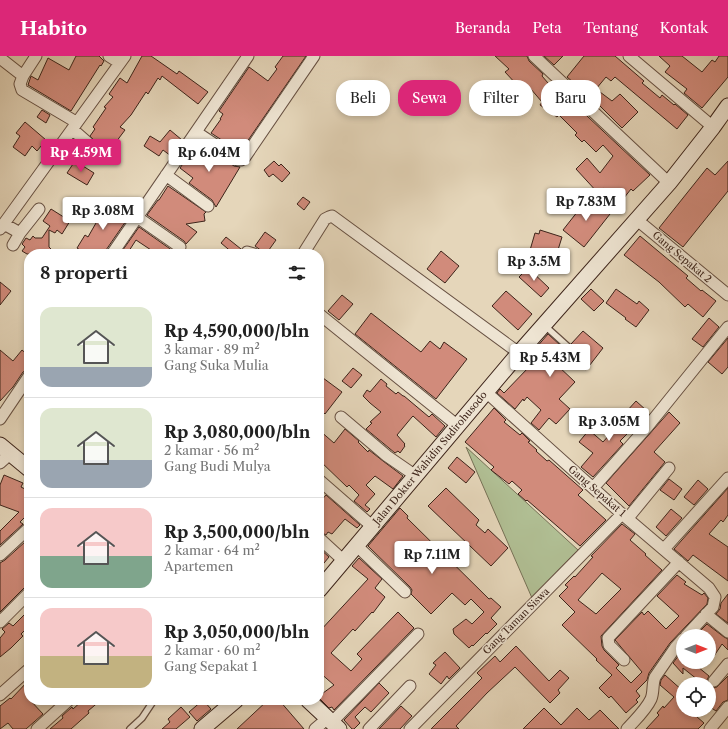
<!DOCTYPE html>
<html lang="id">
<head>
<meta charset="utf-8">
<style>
	body { margin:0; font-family:"Libre Caslon Text",serif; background:#f2f2f2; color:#222; height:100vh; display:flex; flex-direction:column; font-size:15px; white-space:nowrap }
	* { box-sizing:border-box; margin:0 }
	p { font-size:13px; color:#767676 }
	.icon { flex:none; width:22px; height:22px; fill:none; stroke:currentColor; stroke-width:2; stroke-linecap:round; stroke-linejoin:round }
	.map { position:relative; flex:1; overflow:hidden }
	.details { position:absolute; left:24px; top:193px; width:300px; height:456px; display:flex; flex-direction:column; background:#fff; border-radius:16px; box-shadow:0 2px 6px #0003 }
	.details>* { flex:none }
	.hud { position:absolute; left:336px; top:24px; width:332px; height:36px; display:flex; gap:8px }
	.needle { width:26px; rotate:90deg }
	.controls { position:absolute; left:676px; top:573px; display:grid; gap:8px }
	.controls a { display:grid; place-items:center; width:40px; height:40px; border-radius:50%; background:#fff; box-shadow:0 2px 6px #0003; font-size:20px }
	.price { position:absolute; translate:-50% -34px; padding:0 9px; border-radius:4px; background:#fff; color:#222; font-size:13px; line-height:26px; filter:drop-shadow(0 1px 2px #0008) }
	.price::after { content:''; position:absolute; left:50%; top:24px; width:12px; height:9px; margin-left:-6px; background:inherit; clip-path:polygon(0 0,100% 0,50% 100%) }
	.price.active { background:#db2777; color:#fff }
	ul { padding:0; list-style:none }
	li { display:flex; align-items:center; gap:12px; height:100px; padding:0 16px }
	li+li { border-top:1px solid #e0e0e0 }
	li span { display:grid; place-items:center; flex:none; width:112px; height:80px; border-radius:12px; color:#555 }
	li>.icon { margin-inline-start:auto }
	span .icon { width:48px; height:48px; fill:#fffc; stroke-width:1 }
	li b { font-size:17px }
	h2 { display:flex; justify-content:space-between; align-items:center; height:48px; padding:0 16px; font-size:17px }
	.pill { padding:0 14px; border-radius:16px; background:#fff; box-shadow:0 2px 6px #0003; font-size:14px; line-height:36px }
	.pill.active { background:#db2777; color:#fff }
	header { display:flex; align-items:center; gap:24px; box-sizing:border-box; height:56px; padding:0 20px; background:#db2777; color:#fff }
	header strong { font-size:19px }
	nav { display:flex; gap:22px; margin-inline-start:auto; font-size:14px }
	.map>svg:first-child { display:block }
	.green { fill:#b0be93; stroke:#767156 }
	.building { fill:#d18b7b; stroke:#3d241a; fill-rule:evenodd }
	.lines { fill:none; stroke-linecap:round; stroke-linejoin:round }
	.lane-casing { stroke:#675042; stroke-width:8 }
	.street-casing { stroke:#675042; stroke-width:13 }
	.secondary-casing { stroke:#3d241a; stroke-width:17 }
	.lane { stroke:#eee4d2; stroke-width:5.5 }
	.street { stroke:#eee4d2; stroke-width:11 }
	.secondary { stroke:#eee4d2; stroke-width:15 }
	.labels { text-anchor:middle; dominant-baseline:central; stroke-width:3; stroke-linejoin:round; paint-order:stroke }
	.street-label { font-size:10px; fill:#3d241a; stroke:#eee4d2 }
</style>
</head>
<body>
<header>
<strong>Habito</strong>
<nav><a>Beranda</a><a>Peta</a><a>Tentang</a><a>Kontak</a></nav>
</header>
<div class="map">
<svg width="728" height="673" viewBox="0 0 728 673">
	<rect width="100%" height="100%" fill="#e5d6ba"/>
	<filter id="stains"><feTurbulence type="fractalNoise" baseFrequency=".005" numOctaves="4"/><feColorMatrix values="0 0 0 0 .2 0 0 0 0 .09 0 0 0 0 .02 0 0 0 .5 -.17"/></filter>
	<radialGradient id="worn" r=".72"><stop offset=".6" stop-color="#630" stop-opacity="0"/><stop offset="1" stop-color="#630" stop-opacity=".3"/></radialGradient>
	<path class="green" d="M466 391 578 494 532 542Z"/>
	<path class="building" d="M76 0H99L104 5 101 10 100 9 71 55 28 29 31 20 38 24 48 2 69 14Z
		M142 0H151L177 18 179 15 208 36 198 48 162 20 160 24 158 22 148 38 146 36 131 59 120 71 125 74 113 90 114 91 109 99 94 89V84L90 80 95 73 93 71 106 52 104 51 113 41 109 38 120 22 127 27Z
		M283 0H306L240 96 211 77 221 63H220L223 58 219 55 249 11 268 25 277 13 275 11Z
		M495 0H527L529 5 543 18 542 20 554 34 556 31 650 119 633 135 631 133 620 147 603 132 598 137 576 113 587 102 600 117 613 100 603 89 596 96 584 84 582 86 575 79 577 77 559 59 557 61 540 49 542 46 530 32 525 37 518 30 505 16 509 13Z
		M544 0H563L554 9Z
		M584 0H615L644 25 642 27 660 42 662 39 674 49 675 48 688 59 677 73 615 21 611 25 606 21 596 33 612 45 620 38 638 56 622 72 591 41 589 42 579 33 580 32 567 21Z
		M659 0H682L702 16 712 4 715 6 719 0H728V21L702 52 684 37 687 33 665 16 670 10Z
		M42 54 50 59 46 67 37 61Z
		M25 66 46 84 37 95 32 90 25 100 13 91 20 80 16 77Z
		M170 74 182 84 171 100 163 94 159 100 144 90 150 80 160 86Z
		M201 87 234 110 240 111 216 151 212 144 189 127 193 122 180 112 193 93 195 94Z
		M75 105 94 117 87 129 67 117Z
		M274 105 279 110 281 108 290 117 282 126 273 118 269 121 264 114Z
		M728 105V135L683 191 659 172 707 112 715 119Z
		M168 130 206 156 204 158 205 165 186 168 197 176 186 188 184 185 147 159 158 144H159Z
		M303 141 310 146 304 154 297 148Z
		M589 141 610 158 584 191 563 174Z
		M106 147 126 160 123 163 126 165 106 194 105 198H86L77 192 85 179 88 181 100 160 96 157 100 150 103 152Z
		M51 153 70 165 62 178 57 174 55 177 49 174V191L51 193 48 198H27L22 195 25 191 22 188 26 182 30 184 33 180 35 182H42L50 170 43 165Z
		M139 171 176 197 180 198H157L136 184 127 198H120Z
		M540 174 562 181 553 210 528 201 535 177 539 178Z
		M265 176 276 184 266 198 255 190Z
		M640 180 688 220 686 222 701 235 702 234 716 245 703 261 688 248 685 251 659 226 624 199Z
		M226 181 241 193 240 198H234L221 187Z
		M441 195 459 210 445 227 427 213Z
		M528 212 549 232 541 241 519 221Z
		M0 226 11 235 0 249Z
		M591 233 604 245 594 255 581 243Z
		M616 233 637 248 639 245 649 254 636 271 625 263 626 262 606 247Z
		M506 235 532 258 518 274 492 250Z
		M342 239 353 248 339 264 328 255Z
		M371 257 421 296 430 285 440 293 444 286 467 303 436 343 355 278Z
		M709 262 719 271 703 291 692 283Z
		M583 275 603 292 586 314 567 298 557 309 575 326 559 343 570 353 556 368 549 362 539 374 531 367 541 354 527 341 524 345 523 343 515 353 497 337 500 333 504 337 529 311 523 307 548 278 572 300 576 301 578 300 579 295 571 288Z
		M728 282V311L722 318 708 306Z
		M0 294 13 305 22 294 29 300V313L23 316 13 331 0 345Z
		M353 312 362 319 351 332 342 325Z
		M319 319 342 336 325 358 319 352Z
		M381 323 387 328 386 330 396 338 398 336 403 340H404L429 361 432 358 445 370 436 381 413 360 412 361 397 379 405 388 404 389 405 390 400 397 398 395 395 397 366 373 372 367 370 366 381 356 370 347 363 340 367 334 370 336Z
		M636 345 647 355 630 373 631 374 620 385 623 388 593 421 581 411 593 397 579 386 589 374 603 386 611 377 612 378 631 360 626 356Z
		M494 352 506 364 504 366 520 379 522 377 530 385 528 386 537 394 536 395 547 405 549 404 583 434 578 439 606 464 580 490 527 444 526 445 518 438 522 434 512 425 509 428 491 414 494 411 465 386Z
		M669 356 680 367 654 396 665 406 629 450 606 427Z
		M345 373 359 385 358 386 368 396 369 394 383 405 403 420 393 433 375 420 366 429 375 438 365 449 370 453 367 456 354 445 359 439 349 429 347 431 319 404V374L334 387Z
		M457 401 475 416 466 427 448 412Z
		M4 419 23 427 21 431 29 435V457L20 466 23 468 0 489V475L19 456 0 449V429Z
		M669 423 682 433 674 444 660 434Z
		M698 424 708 433 694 449 684 441Z
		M446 432 479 464 476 469 485 477 488 473 508 492 491 510 428 450Z
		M728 432V459L723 466 721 464 709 478 728 491V525L693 499 688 505 674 493Z
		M326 439 360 469 357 472 345 463 332 478 328 476 326 479 319 475V447Z
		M400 452 408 460 407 462 489 543 491 542 501 551 491 562 497 568 487 578 486 577 473 590 472 589 469 592 454 578 453 573 466 563 472 568 484 556 471 543 465 549 452 537 431 558 411 538 412 534 410 531 368 490Z
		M671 453 682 462 666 480 656 471Z
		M622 468 635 478 630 484 646 498 645 499 662 514 601 580 602 590 604 594 619 609 616 612 631 627 642 616 615 584 642 556 644 559 648 555 666 573 679 560 657 540 677 519 686 526 684 528 702 539 704 537 708 542 707 548 670 587 649 617 647 624 636 635 640 640 636 644 638 646 626 657 611 640 609 642 599 632 612 619 596 604 597 603 562 569 575 556 559 540 568 531 565 529 574 520 575 521 593 501 591 500ZM602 517 621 533 596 558 578 544Z
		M26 485 29 488V530L24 532 0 556V507L5 504Z
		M319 492 329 501 319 513Z
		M359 502 382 523 375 532 385 541 373 557 372 556 355 575 353 573 331 597 351 615 362 603 357 598 398 556 414 572 334 654 332 651 329 652 319 642V640L334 629 319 616V576L368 523 352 510Z
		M728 538V567L716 558 720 553 721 547Z
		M29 554V570L21 578 23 580 11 592 0 601V582L5 576 2 573 9 567 13 570Z
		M707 568 724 581 728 583V594L722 588 714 600 709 597V580L696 579Z
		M516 590 549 625 560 614 569 622 558 634 560 637 550 647 515 611 487 637 456 670 459 673H431L482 622 477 617 495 600 500 606Z
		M445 596 460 612 449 623 447 620 441 628 429 618 436 609 433 607Z
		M679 599 683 603V606H692L709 620 707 624 708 628H703L683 612V618L673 607Z
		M665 619 683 635V654H689L704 667 698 673H646L659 659 657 657 663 650 664 652 674 641 660 629 661 624Z
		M728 620V644L723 646 716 655 710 651 711 650 709 647V630L712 632 717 631Z
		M29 624V644H30L43 658 26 673H13L8 667 0 673V650L10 642 11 643Z
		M379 627 389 637 371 656 365 651 355 661 360 667 354 673H352L344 664Z
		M83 644H101L88 655 89 657 71 673H50L63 662 62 660 72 651 73 653Z
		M203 644 211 653 197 665 189 656Z
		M268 644H279L304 673H237Z
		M401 650 412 660 400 673H379Z
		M181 651 190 661 176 673H162L170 666 168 663Z
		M544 652 561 669 577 652 589 664 600 654 619 673H523Z"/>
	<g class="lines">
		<g class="lane-casing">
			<path id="lane" d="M544 269 575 297
				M130 673 142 662 154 644"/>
		</g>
		<g class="street-casing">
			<path id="street" d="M109 0 120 7
				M534 0 669 127
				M629 0 713 71
				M0 2 23 20 36 0
				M23 20 20 28 22 34 76 66
				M72 73 88 87
				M196 76 238 104H241L245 101 314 0
				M166 119 208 150
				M137 161 180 191
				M636 163 728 239
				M4 168 20 177 39 153
				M0 173 125 0
				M13 189 20 177
				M247 196 254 198
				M112 198 248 0
				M303 198 325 163 329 161 332 160 519 297
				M319 258 458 370
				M486 336 622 458 709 532 715 541 713 551 686 580
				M341 361 387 400 416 420
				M0 363 29 320
				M0 407 10 398
				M319 424 373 471
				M593 432 648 370 728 271
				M628 462 669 412
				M319 482 344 505
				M357 490 405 536
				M664 493 728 422
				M0 499 29 472
				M706 558 728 576
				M0 566 29 537
				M624 604 609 589 608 582 679 506
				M714 625 728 608
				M0 639 29 613
				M332 666 418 578
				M37 673 69 644
				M315 673 328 662
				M369 673 410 630
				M410 673 622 458
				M627 673C635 664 646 654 651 643 654 636 652 628 655 621L675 592 683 583
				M710 673 728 651"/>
		</g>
		<g class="secondary-casing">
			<path id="secondary" d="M0 389 29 413
				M319 534 519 297 669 127 713 71 728 50
				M308 644 339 673
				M202 673 236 644"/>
		</g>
		<use href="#lane" class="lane"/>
		<use href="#street" class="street"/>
		<use href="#secondary" class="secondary"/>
	</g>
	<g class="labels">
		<g class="street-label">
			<text transform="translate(682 201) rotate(40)">Gang Sepakat 2</text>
			<text transform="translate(430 402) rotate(-50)">Jalan Dokter Wahidin Sudirohusodo</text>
			<text transform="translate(597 435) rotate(41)">Gang Sepakat 1</text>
			<text transform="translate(516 565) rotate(-45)">Gang Taman Siswa</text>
		</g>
	</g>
	<rect width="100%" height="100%" filter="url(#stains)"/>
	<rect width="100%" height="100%" fill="url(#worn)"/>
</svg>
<div class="controls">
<a><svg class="needle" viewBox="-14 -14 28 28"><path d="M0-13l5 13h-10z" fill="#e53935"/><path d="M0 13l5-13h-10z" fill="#767676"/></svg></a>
<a><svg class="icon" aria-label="locate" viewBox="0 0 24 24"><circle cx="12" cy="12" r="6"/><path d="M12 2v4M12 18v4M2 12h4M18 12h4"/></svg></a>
</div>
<b class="price active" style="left:81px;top:117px">Rp 4.59M</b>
<b class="price" style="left:209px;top:117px">Rp 6.04M</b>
<b class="price" style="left:586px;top:166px">Rp 7.83M</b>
<b class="price" style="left:103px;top:175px">Rp 3.08M</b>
<b class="price" style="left:534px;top:226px">Rp 3.5M</b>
<b class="price" style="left:550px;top:322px">Rp 5.43M</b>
<b class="price" style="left:609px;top:386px">Rp 3.05M</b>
<b class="price" style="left:432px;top:519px">Rp 7.11M</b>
<div class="hud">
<a class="pill">Beli</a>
<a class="pill active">Sewa</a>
<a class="pill">Filter</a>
<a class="pill">Baru</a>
</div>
<section class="details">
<h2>8 properti<svg class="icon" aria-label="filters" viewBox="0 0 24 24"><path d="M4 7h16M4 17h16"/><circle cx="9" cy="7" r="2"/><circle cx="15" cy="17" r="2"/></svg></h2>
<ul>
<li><span style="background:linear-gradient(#dfe7d0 75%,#9aa5b1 0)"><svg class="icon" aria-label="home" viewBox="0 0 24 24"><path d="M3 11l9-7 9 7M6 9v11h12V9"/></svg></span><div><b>Rp 4,590,000/bln</b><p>3 kamar · 89 m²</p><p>Gang Suka Mulia</p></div></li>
<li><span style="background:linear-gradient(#dfe7d0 65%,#9aa5b1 0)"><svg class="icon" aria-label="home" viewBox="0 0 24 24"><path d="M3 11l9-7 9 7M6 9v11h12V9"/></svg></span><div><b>Rp 3,080,000/bln</b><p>2 kamar · 56 m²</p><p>Gang Budi Mulya</p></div></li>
<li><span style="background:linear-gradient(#f6c9c9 60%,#7fa58c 0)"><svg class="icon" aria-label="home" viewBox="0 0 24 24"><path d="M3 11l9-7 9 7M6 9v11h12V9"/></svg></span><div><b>Rp 3,500,000/bln</b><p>2 kamar · 64 m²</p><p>Apartemen</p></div></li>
<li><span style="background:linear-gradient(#f6c9c9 60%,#c2b280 0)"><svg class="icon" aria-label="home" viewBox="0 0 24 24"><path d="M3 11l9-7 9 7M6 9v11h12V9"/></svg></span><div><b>Rp 3,050,000/bln</b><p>2 kamar · 60 m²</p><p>Gang Sepakat 1</p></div></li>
</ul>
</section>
</div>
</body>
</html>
